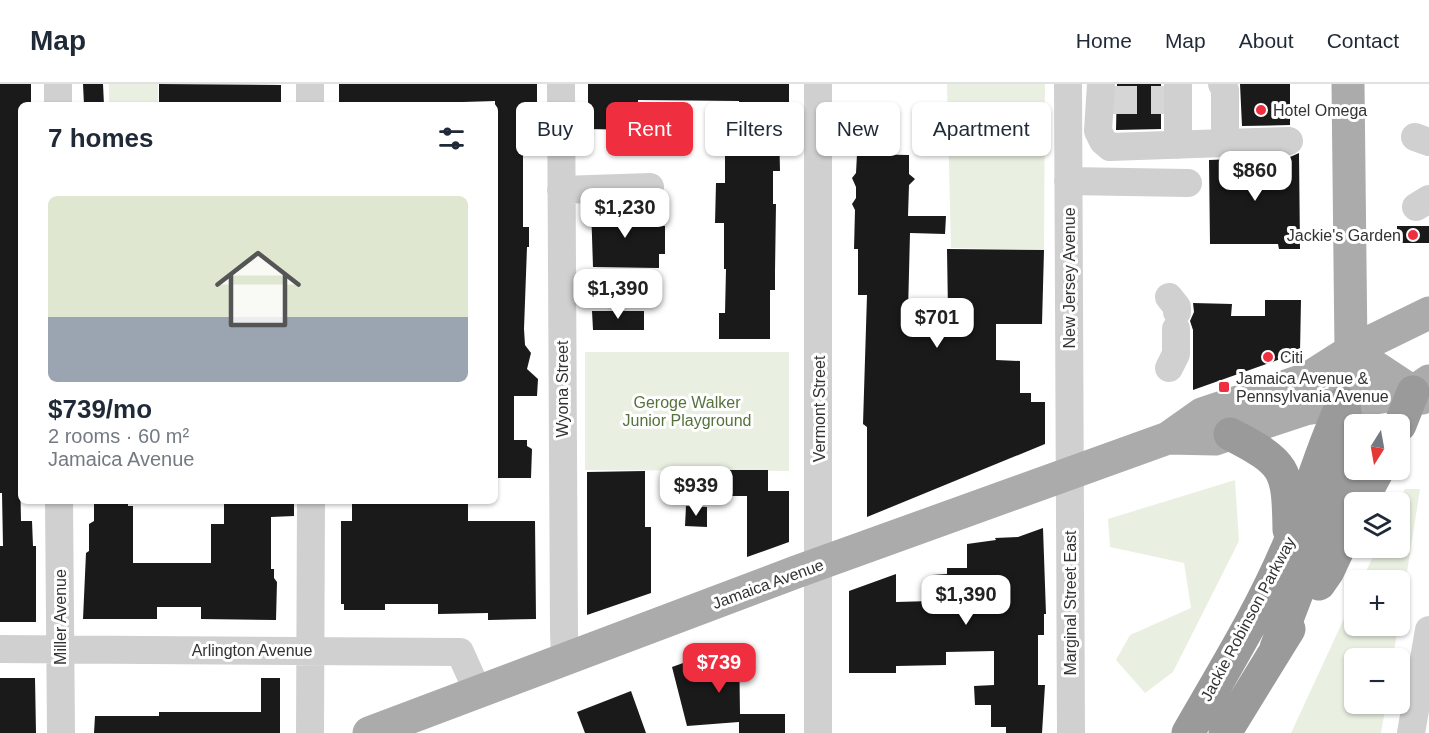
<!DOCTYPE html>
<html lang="en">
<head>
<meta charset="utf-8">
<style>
	body { margin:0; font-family:Arial,sans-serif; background:#f2f2f3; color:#1f2937; height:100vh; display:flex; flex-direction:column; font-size:22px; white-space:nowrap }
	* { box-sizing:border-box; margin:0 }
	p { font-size:20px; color:#747a83 }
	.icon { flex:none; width:33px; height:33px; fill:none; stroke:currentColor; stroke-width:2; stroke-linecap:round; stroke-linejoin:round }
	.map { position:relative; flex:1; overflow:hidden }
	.sheet { position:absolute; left:18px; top:18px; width:480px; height:402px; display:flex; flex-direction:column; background:#fff; border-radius:9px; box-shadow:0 2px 4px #0004 }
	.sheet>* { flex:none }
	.top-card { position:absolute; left:516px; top:18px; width:570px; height:54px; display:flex; gap:12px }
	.needle { width:39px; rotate:191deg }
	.buttons { position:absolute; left:1344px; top:330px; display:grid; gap:12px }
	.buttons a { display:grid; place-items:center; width:66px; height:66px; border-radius:9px; background:#fff; box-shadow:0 2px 4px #0004; font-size:30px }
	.price { position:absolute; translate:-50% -51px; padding:0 14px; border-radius:12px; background:#fff; color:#222; font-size:20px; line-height:39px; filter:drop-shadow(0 2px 3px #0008) }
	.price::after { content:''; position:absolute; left:50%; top:36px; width:18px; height:14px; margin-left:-9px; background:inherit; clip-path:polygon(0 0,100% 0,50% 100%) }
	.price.on { background:#ef2f40; color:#fff }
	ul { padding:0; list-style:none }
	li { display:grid; align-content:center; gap:12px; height:318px; padding:0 30px }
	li+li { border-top:2px solid #e0e1e3 }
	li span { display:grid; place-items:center; height:186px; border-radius:9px; color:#555 }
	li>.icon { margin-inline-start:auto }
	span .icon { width:108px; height:108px; fill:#fffc; stroke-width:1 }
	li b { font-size:26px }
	h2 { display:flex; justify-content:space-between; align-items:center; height:72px; padding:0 30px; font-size:26px }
	.pill { padding:0 21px; border-radius:9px; background:#fff; box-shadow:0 2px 4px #0004; font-size:21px; line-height:54px }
	.pill.on { background:#ef2f40; color:#fff }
	header { display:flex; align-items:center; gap:36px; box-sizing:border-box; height:84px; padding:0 30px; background:#fff; border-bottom:2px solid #e0e1e3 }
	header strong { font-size:28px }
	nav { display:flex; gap:33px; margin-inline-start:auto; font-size:21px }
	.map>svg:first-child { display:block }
	.green { fill:#e9f0e1 }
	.building { fill:#1a1a1a }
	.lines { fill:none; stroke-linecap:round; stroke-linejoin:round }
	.minor-tunnel { stroke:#d6d6d6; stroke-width:28; stroke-dasharray:28 14; stroke-linecap:butt }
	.minor { stroke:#d0d0d0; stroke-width:28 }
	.major { stroke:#ababab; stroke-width:33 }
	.highway { stroke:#9a9a9a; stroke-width:33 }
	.poi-dot { fill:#ef2f40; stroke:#fff; stroke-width:2 }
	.labels { text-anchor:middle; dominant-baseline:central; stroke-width:6; stroke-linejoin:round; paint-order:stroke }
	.poi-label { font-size:16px; fill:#333; stroke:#fff; text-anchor:start }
	.street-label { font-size:16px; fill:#333; stroke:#fff }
	.park-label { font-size:16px; fill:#56723c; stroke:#fff }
</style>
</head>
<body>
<header>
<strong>Map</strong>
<nav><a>Home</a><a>Map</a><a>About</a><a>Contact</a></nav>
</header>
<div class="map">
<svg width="1429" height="649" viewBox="0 0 1429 649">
	<rect width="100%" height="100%" fill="#fff"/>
	<path class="green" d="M109 0H158V21H109Z
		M947 0H1045L1044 166 951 164Z
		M585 268H789V387L585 386Z
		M1235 396 1239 457 1173 588 1145 609 1116 576 1130 551 1191 524 1184 479 1110 463 1108 435Z
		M1405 405H1420L1400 533V496H1362L1377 464H1400L1398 418Z
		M1354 513V542H1398L1393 574H1354V620H1386L1381 649H1291Z"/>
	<path class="building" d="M0 0H31V21H21L20 386 21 437H32L33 462H36V538H0V462H3L2 409H0Z
		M83 0H103L104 21H84Z
		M159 0 281 1V21L159 20Z
		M339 0H537V47H523V143H529V163H527L524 245 525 261 531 269 527 285 538 295 537 312H514V356H527V362L532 365 531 394H495V17L463 18V21H339Z
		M588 0H789V43H779L780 87H773V120H776L775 187V206H770V255H719V229H725L726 185H724V139H715L716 99H725V55L740 54 739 17 638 16V46L588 45Z
		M1117 0H1161V45L1116 46Z
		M1240 0H1290V41L1242 42Z
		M1299 69 1300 165H1279L1278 160H1210L1209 76 1290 73Z
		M857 70 909 71V90L915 95 909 101 908 132H946L945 150 910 149 908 228H948L947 165 1044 166 1042 240H996V276L1020 277V309H1031V318H1045V360L867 433V343L863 340 867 211H858V165H854L855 126 852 120 856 114V103L852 94 856 89Z
		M636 120V141L665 142V170H659V184L593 183 591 122Z
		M1397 142H1429V159H1397Z
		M1265 216H1301L1300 268 1193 306V246L1190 237 1194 228 1193 219 1232 220 1231 232H1265Z
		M592 227H644V246H593Z
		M714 386H768V407H789V458L747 473V412H714Z
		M645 387V443H651V509L587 531V388Z
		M94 417H128V422H133V479H211V440H224V417H294V432L271 433V485H274V494L277 498 276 536 201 535V523H157V535H83L86 469 89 467V440L94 437Z
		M352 417H468V437H535L536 535 488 536V529L438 530V520H385V526H344V520H341V437H352Z
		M686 422 707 423V443L685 442Z
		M1043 444 1046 530H1044V551H1038V601H1045L1042 649H1006V643H991V621H975L974 602 994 601V567L946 568V581L896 582V589H849V507L896 490V518L932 517V491L947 490V484H967V460L996 456 995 454 1018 453Z
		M739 559 740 630H785V649H739V638L687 642 672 583Z
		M0 594H35L36 649H0Z
		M261 594H280V649H94L95 632H159V628H261Z
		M631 607 646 649H585L577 628Z"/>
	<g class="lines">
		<path class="minor-tunnel" d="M1109 16H1168"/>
		<path class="minor" d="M58 0V21
			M310 0V21
			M561 0 564 548 565 575
			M1068 0 1071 649
			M1101 0 1098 47 1103 57 1110 63 1225 59V6L1222 0
			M1178 0V61
			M1415 53 1429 58
			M1225 59 1289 57
			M1068 97 1188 99
			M561 106 650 103
			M1416 123 1429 115
			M1169 213 1177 223V228
			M1169 284 1176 270V245
			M59 417 61 649
			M0 565 460 568 478 608
			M310 649 311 417
			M818 649V0
			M1411 649 1429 546"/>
		<path class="major" d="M1351 267 1422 314
			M1343 319 1351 267 1348 0
			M1168 354 1215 355 1305 325 1413 308 1429 297
			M369 649 796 488 1168 354 1202 330 1307 295 1351 267 1429 229"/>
		<path class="highway" d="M1400 341 1413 308
			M1230 350C1286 379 1288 384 1289 446
			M1361 418 1378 386
			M1319 500 1328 487 1354 432
			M1276 564 1343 389C1349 365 1348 345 1344 321
			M1188 649C1223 588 1262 525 1289 460 1309 413 1321 364 1343 319
			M1225 649 1289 545"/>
	</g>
	<g class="poi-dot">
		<circle cx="1261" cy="26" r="6"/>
		<circle cx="1413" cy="151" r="6"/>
		<circle cx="1268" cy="273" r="6"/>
		<rect x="1218" y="297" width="12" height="12" rx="3"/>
	</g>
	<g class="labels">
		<g class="poi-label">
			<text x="1273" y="26">Hotel Omega</text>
			<text x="1401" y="151" text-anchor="end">Jackie's Garden</text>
			<text x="1280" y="273">Citi</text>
			<text x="1236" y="294">Jamaica Avenue &amp;<tspan x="1236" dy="18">Pennsylvania Avenue</tspan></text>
		</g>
		<g class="street-label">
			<text transform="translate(1069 194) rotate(-90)">New Jersey Avenue</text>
			<text transform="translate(562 305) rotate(-90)">Wyona Street</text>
			<text transform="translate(819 325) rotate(-90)">Vermont Street</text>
			<text transform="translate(768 500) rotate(-20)">Jamaica Avenue</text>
			<text transform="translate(1070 519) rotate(-90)">Marginal Street East</text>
			<text transform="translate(60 533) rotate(-90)">Miller Avenue</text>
			<text transform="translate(1248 535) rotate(-62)">Jackie Robinson Parkway</text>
			<text x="252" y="566">Arlington Avenue</text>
		</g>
		<g class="park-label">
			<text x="687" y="318">Geroge Walker<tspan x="687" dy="18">Junior Playground</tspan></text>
		</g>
	</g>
</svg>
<div class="buttons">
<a><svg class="needle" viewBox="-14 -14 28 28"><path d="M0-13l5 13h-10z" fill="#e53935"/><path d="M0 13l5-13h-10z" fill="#747a83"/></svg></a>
<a><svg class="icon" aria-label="layers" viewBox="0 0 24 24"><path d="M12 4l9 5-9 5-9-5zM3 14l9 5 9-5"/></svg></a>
<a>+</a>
<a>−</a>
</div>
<b class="price" style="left:1255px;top:118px">$860</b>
<b class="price" style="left:625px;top:155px">$1,230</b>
<b class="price" style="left:618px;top:236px">$1,390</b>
<b class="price" style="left:937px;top:265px">$701</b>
<b class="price" style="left:696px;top:433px">$939</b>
<b class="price" style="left:966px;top:542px">$1,390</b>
<b class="price on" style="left:719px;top:610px">$739</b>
<div class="top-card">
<a class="pill">Buy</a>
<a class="pill on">Rent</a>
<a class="pill">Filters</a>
<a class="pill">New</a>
<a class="pill">Apartment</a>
</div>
<section class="sheet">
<h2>7 homes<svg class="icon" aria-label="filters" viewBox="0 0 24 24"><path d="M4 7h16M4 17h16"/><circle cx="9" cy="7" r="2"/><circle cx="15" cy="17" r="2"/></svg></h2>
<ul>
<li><span style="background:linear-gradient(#dfe7d0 65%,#9aa5b1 0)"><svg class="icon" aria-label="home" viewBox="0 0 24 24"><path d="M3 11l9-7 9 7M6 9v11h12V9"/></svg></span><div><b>$739/mo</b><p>2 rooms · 60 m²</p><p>Jamaica Avenue</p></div></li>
</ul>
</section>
</div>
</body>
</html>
